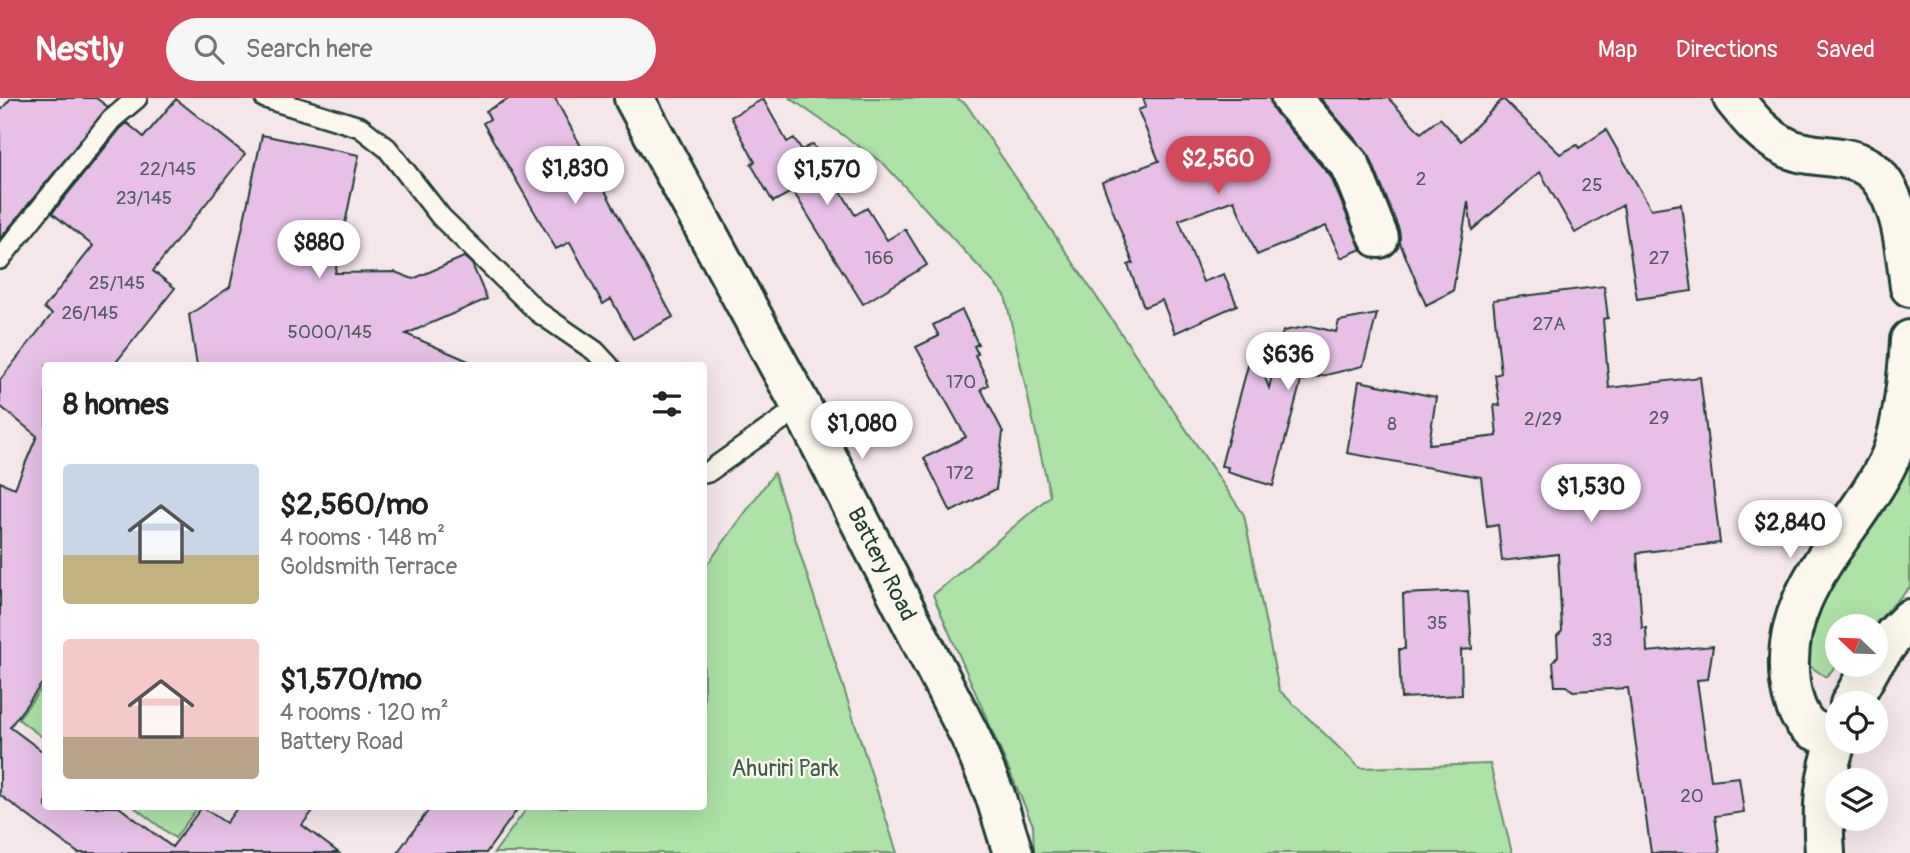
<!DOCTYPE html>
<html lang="en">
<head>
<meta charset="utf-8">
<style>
	body { margin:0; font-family:Pangolin,sans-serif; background:#f6f6f6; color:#222; height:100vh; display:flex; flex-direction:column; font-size:26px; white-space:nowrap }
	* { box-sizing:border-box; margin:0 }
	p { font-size:23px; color:#767676 }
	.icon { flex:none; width:38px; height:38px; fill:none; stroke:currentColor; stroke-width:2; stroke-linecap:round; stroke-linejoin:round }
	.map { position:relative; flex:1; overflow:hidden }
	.side { position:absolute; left:42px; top:264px; width:665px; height:448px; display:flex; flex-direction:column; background:#fff; border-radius:7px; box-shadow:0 7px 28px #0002 }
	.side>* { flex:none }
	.needle { width:46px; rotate:293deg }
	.fabs { position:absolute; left:1825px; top:516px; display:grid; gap:14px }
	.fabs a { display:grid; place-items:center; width:63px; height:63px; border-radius:50%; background:#fff; box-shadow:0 7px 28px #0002; font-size:35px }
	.price { position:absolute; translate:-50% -60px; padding:0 16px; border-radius:24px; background:#fff; color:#222; font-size:23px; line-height:46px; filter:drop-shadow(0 2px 4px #0008) }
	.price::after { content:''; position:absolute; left:50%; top:42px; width:21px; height:16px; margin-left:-10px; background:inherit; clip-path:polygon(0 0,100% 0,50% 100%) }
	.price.current { background:#d1495b; color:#fff }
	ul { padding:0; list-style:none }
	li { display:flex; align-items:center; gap:21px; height:175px; padding:0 21px }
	li span { display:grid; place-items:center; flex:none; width:196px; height:140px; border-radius:7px; color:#555 }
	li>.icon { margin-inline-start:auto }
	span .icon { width:84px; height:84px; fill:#fffc; stroke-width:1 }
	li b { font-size:30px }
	h2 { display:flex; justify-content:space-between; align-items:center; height:84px; padding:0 21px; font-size:30px }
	header { display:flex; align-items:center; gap:42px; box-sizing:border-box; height:98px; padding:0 35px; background:#d1495b; color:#fff }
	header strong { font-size:33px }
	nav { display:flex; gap:38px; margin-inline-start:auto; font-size:24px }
	.search { width:490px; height:63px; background:#f6f6f6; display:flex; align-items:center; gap:18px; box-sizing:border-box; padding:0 24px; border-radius:38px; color:#767676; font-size:26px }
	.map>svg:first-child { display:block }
	.green { fill:#ade3a6; stroke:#66906d; stroke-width:2 }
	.building { fill:#e7bfe7; stroke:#1f3d34; stroke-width:2 }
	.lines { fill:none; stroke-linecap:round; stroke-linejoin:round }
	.lane-casing { stroke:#1f3d34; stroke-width:24 }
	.street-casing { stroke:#1f3d34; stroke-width:44 }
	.secondary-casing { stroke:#1f3d34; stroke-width:44 }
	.lane { stroke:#fbf7ec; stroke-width:19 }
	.street { stroke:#fbf7ec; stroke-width:38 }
	.secondary { stroke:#fbf7ec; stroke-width:38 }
	.labels { text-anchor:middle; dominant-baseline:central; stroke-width:5; stroke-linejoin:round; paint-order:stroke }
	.number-label { font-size:19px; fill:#515e61 }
	.street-label { font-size:23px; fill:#1f3d34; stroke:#fbf7ec }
	.park-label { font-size:23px; fill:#3b5e4b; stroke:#fbf7ec }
</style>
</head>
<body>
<header>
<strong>Nestly</strong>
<div class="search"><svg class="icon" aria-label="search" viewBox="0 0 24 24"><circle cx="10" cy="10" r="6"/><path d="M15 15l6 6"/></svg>Search here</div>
<nav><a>Map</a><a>Directions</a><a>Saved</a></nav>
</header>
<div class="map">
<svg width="1910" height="755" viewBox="0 0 1910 755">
	<rect width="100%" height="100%" fill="#f5e6ea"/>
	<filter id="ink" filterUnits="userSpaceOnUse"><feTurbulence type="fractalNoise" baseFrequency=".0143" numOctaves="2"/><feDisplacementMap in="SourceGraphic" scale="14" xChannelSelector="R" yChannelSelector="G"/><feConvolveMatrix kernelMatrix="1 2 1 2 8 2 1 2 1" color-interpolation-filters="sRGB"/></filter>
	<g filter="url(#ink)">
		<path class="green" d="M790 0H956L966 6 1244 417 1279 592 1360 670 1490 666 1512 755H1034L1033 727 933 497 1050 398 1005 197 884 66Z
			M1910 332V489L1873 528H1838L1837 567 1826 579 1787 553 1870 430Z
			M774 375 897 755H494L528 709H704V471Z
			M45 586V641L18 621Z
			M134 709H198L175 740Z"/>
		<path class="building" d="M11 0H96L108 9 0 141V13Z
			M510 0H555L673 219 633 241 611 201 603 206 570 144 556 151 483 25 490 21 486 13Z
			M1143 0H1270L1275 14 1331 79 1361 151 1341 160 1326 128 1257 157 1234 102 1179 122 1203 184 1224 176 1237 207 1175 235 1162 202 1144 209 1128 167 1133 165 1102 84 1159 63 1138 12 1146 9Z
			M1320 0H1388L1421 35 1440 20 1461 43 1503 1 1560 56 1577 47 1579 50 1606 32 1651 111 1681 106 1692 193 1637 201 1623 107 1575 135 1540 74 1472 132 1468 104 1453 193 1426 207 1400 145 1399 132 1370 59Z
			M176 1 245 56 153 173 175 190 113 268H46V580L10 629 46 656V709H119L172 749 202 709 226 725 238 709H316L302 727 339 755H78L0 697V384L15 390 37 338 0 308V282L52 216 44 210 93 148 52 115 120 31 127 25 144 39Z
			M763 1 787 44 794 40 802 52 813 46 855 117 867 110 887 142 905 131 927 167 863 206 793 93 773 104 751 66 755 64 731 19Z
			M262 37 359 57 335 175 395 174 413 181 464 159 472 166 487 201 406 236 480 268H197L189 217 230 189Z
			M1604 188 1608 220 1603 221 1609 290 1700 279 1720 445 1637 455 1642 530H1646L1647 554 1713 548 1708 581 1697 582 1711 682 1739 679 1744 714 1715 718 1720 755H1651L1628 590 1573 593 1567 588H1555L1553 564 1558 558 1557 538 1562 533 1558 456 1502 463 1498 427 1487 429 1481 379 1347 355 1359 283 1436 299 1429 346 1497 338 1494 307 1500 308 1495 277 1501 275 1493 202Z
			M962 212 978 246 974 248 978 256 975 257 987 281 986 282 988 287 981 291 1003 334 996 391 951 414 924 360 966 339 916 249 939 238 933 227Z
			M1377 216 1363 268 1301 283 1273 388 1227 374 1228 369 1221 368 1253 249 1269 290 1283 233 1311 228 1336 234 1339 223Z
			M1468 493 1472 551 1461 552 1462 597 1401 600 1399 551H1405L1403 496Z
			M431 709H519L486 755H397Z"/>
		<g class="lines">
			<g class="lane-casing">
				<path id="lane" d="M265 0 360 29 387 50 441 119 538 214 595 253 609 268
					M0 161 111 22 137 0
					M704 375 708 374 801 308"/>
			</g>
			<g class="street-casing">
				<path id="street" d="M1291 0 1350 67 1379 140
					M1733 0C1749 20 1764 39 1788 50 1815 63 1856 52 1878 78 1903 108 1905 152 1910 189
					M1876 561 1895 536 1910 521
					M1850 606 1872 567
					M1837 640C1829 637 1819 635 1812 631 1798 622 1792 600 1790 584 1781 509 1826 462 1865 403 1875 388 1887 369 1893 352 1904 318 1908 278 1910 242
					M1825 755C1822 713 1823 678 1838 639"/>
			</g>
			<g class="secondary-casing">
				<path id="secondary" d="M634 0 801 308 971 640 995 697 1013 755"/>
			</g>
			<use href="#lane" class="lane"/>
			<use href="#street" class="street"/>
			<use href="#secondary" class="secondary"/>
		</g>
	</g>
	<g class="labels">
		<g class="number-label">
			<text x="168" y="71">22/145</text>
			<text x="1421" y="81">2</text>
			<text x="1592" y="87">25</text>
			<text x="144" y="100">23/145</text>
			<text x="879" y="160">166</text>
			<text x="1659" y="160">27</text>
			<text x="117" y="185">25/145</text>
			<text x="90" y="215">26/145</text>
			<text x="1549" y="226">27A</text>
			<text x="330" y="234">5000/145</text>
			<text x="961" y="284">170</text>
			<text x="1659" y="320">29</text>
			<text x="1543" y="321">2/29</text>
			<text x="1392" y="326">8</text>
			<text x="960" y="375">172</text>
			<text x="1437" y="525">35</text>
			<text x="1602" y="542">33</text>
			<text x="1692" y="698">20</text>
		</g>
		<g class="street-label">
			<text transform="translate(882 466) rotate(63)">Battery Road</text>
		</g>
		<g class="park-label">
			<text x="785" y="670">Ahuriri Park</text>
		</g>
	</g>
</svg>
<div class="fabs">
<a><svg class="needle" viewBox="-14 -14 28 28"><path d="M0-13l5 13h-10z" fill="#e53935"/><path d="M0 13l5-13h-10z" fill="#767676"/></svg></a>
<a><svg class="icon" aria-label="locate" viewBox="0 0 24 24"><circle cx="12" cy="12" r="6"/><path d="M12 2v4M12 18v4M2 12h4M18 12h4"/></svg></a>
<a><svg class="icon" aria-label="layers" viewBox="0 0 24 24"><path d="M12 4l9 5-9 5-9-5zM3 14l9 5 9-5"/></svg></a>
</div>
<b class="price current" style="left:1218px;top:98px">$2,560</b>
<b class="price" style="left:575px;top:108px">$1,830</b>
<b class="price" style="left:827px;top:109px">$1,570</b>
<b class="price" style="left:319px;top:182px">$880</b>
<b class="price" style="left:1288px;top:294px">$636</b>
<b class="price" style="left:862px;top:363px">$1,080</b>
<b class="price" style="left:1591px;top:426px">$1,530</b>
<b class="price" style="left:1790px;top:462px">$2,840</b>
<section class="side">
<h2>8 homes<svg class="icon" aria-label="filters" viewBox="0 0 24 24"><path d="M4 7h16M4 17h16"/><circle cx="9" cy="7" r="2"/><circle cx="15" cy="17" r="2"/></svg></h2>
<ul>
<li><span style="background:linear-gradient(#c9d6e8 65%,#c2b280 0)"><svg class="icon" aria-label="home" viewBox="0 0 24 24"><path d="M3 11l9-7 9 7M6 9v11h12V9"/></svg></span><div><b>$2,560/mo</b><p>4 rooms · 148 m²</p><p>Goldsmith Terrace</p></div></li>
<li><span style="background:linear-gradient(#f6c9c9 70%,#b9a48a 0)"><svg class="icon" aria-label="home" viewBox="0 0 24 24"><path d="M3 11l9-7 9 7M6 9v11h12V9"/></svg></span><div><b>$1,570/mo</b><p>4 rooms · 120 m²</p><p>Battery Road</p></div></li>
</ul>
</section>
</div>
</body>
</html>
